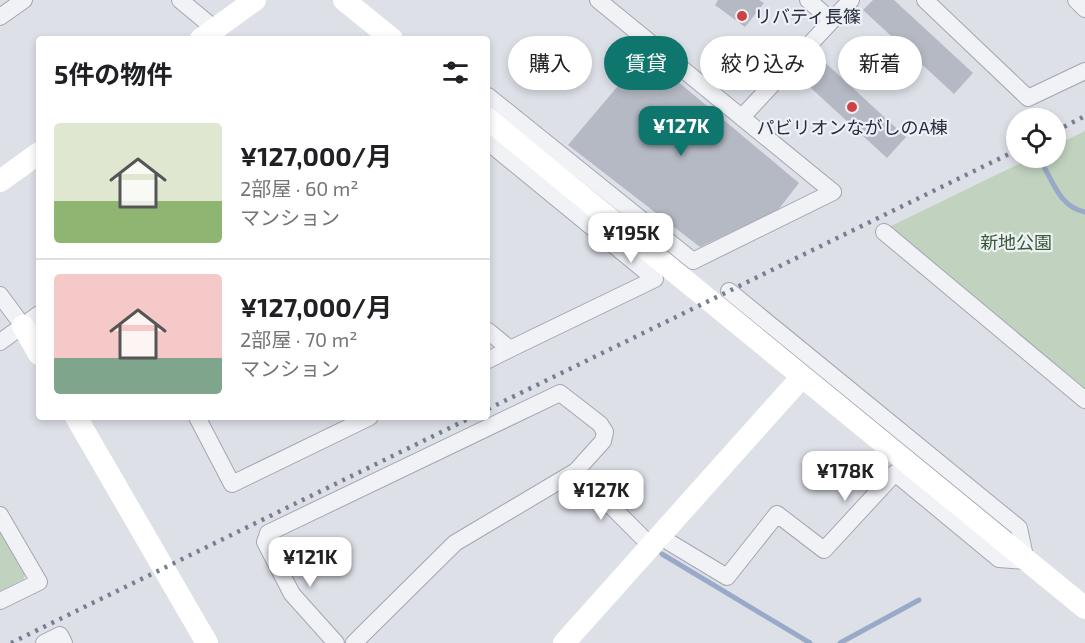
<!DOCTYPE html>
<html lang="ja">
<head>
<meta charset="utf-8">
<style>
	body { margin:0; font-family:"Exo 2","Noto Sans JP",sans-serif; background:#f2f2f2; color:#202124; height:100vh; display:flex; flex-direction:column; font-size:22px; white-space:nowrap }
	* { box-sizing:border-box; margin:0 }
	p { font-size:20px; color:#757577 }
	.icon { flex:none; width:33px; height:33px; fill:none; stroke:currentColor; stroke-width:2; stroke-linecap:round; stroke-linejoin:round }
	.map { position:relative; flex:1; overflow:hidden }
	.sheet { position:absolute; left:36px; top:36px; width:454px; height:384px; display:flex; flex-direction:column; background:#fff; border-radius:6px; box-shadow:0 3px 9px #0003 }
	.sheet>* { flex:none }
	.guide { position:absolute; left:508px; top:36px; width:486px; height:54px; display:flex; gap:12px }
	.fabs { position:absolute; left:1006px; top:108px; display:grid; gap:12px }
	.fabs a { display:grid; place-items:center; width:60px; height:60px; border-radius:50%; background:#fff; box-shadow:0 3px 9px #0003; font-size:30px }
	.price { position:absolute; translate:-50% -51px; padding:0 14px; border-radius:12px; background:#fff; color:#222; font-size:20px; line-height:39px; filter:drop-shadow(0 2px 3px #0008) }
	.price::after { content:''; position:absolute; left:50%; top:36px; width:18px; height:14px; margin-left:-9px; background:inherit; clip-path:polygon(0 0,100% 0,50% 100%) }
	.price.selected { background:#0f766e; color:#fff }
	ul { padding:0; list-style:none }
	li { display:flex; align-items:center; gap:18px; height:150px; padding:0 18px }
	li+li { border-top:2px solid #e0e0e0 }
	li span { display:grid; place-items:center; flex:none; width:168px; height:120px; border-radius:6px; color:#555 }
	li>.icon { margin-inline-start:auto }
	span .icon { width:72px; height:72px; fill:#fffc; stroke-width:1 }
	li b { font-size:26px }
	h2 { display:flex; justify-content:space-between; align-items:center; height:72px; padding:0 18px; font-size:26px }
	.tag { padding:0 21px; border-radius:27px; background:#fff; box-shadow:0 3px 9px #0003; font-size:21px; line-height:54px }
	.tag.selected { background:#0f766e; color:#fff }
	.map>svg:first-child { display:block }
	.park { fill:#c1d2bf }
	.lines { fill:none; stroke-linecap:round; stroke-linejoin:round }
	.stream { stroke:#99a9c8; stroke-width:5 }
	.building { fill:#b5b9c4 }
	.street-casing { stroke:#a3a6b2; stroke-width:18 }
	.street { stroke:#f1f2f6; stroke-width:16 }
	.secondary { stroke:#fff; stroke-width:22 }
	.rail { stroke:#777e91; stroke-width:4.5; stroke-dasharray:3 6; stroke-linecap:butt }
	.poi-dot { fill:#ce4243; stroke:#edf0f5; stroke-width:2 }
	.labels { text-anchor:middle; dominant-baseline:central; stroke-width:4.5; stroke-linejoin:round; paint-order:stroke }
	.poi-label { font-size:18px; fill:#272c3e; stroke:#edf0f5; text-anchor:start }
	.park-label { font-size:18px; fill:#365a34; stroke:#edf0f5 }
</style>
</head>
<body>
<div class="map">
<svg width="1085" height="643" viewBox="0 0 1085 643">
	<rect width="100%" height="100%" fill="#dee0e8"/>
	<path class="park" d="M1085 131V388L889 227 1031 158H1056V145Z
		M0 527 25 571 24 579 0 591Z"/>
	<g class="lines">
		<path class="stream" d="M1040 158 1042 162
			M1044 167C1055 186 1061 207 1085 212
			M662 554 810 643
			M840 643 919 600"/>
	</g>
	<path class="building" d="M718 0H759L764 3 745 27 715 5Z
		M873 0H894L973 73 954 94 863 10Z
		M645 54 799 183 778 210 700 247 568 145Z
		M818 56 906 137 887 158 799 77Z"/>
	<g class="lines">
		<g class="street-casing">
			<path id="street" d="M180 0 215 29
				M808 0 831 20
				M925 0 1028 98 1085 71
				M1076 0 1085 9
				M0 17 24 0
				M488 96 693 261 833 192 598 0
				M742 117 851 0
				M488 142 655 279 510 349
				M884 232 1085 400
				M0 295 23 326
				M488 331 510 349 488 360
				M0 342 39 314
				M197 417 232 484 370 417
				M576 471 651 546
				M0 515 39 582 0 601
				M659 536 727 577 777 514 824 550 895 473 999 559 1026 561 1019 528 729 291
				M44 643 60 635 64 643
				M336 643 292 594 265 542 268 533 560 393 600 424 605 432 603 441 576 471 455 543 354 643"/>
		</g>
		<use href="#street" class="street"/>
		<path class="secondary" d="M344 0 392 39
			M201 39 255 0
			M488 119 1085 608
			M0 181 39 153
			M23 326 39 354
			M76 417 207 643
			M564 643 801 378"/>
		<path class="rail" d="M1056 131 1085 116
			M488 409 1017 150
			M11 643 472 417"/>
	</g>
	<g class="poi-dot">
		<circle cx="742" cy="16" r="6"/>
		<circle cx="852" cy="107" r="6"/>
	</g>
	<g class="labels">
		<g class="poi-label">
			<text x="754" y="16">リバティ長篠</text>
			<text x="852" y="127" text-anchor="middle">パビリオンながしのA棟</text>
		</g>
		<g class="park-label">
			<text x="1016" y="242">新地公園</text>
		</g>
	</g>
</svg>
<div class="fabs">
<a><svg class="icon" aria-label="locate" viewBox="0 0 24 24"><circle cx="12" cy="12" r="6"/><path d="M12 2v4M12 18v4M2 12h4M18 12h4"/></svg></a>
</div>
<b class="price selected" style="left:681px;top:157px">¥127K</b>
<b class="price" style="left:631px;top:264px">¥195K</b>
<b class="price" style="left:845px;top:502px">¥178K</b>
<b class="price" style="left:601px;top:521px">¥127K</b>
<b class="price" style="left:310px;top:588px">¥121K</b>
<div class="guide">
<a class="tag">購入</a>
<a class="tag selected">賃貸</a>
<a class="tag">絞り込み</a>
<a class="tag">新着</a>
</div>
<section class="sheet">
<h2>5件の物件<svg class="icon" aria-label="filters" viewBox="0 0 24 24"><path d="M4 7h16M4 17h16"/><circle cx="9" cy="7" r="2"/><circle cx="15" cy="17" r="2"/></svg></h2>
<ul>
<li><span style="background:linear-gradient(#dfe7d0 65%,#8fb573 0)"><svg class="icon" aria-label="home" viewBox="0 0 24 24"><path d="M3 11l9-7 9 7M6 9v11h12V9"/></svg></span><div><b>¥127,000/月</b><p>2部屋 · 60 m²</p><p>マンション</p></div></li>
<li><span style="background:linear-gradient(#f6c9c9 70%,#7fa58c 0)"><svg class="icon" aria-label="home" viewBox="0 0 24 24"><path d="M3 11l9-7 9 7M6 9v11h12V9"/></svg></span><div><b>¥127,000/月</b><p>2部屋 · 70 m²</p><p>マンション</p></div></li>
</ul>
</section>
</div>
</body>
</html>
